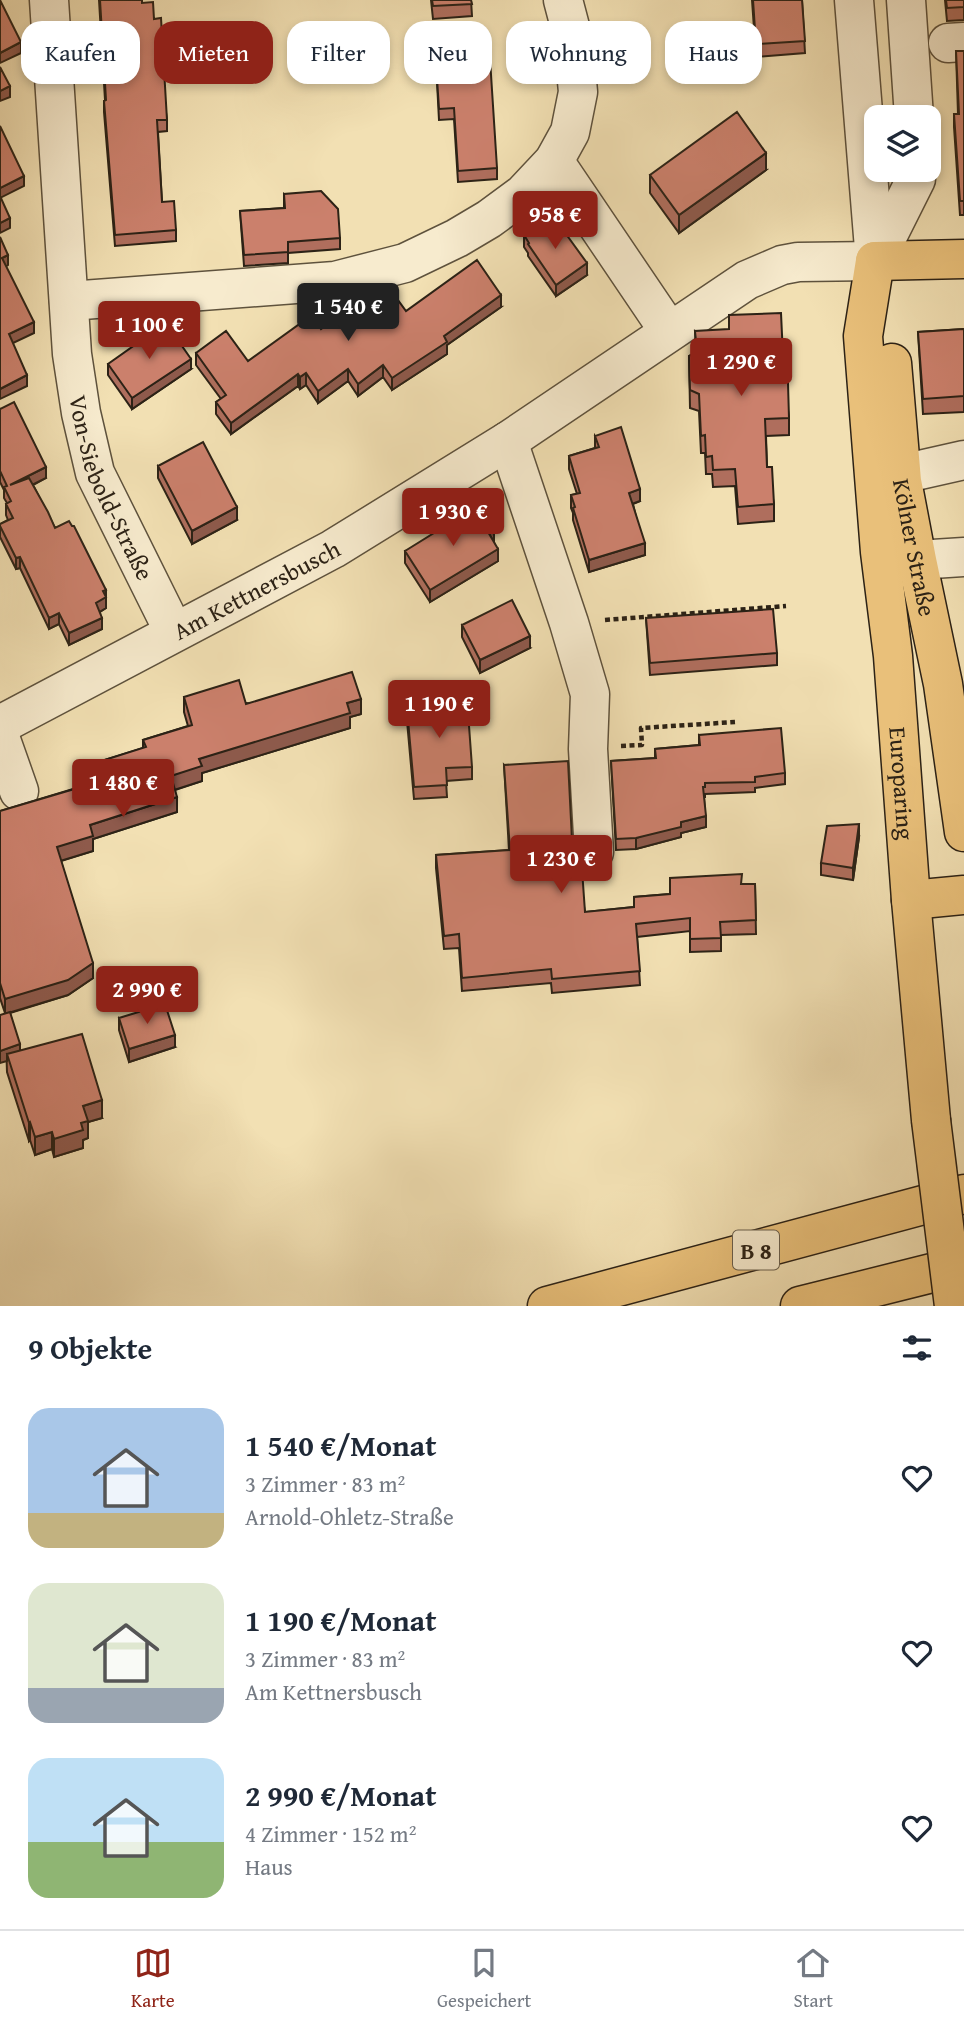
<!DOCTYPE html>
<html lang="de">
<head>
<meta charset="utf-8">
<style>
	body { margin:0; font-family:"Gentium Book Plus",serif; background:#f2f2f3; color:#1f2937; height:100vh; display:flex; flex-direction:column; font-size:26px; white-space:nowrap }
	* { box-sizing:border-box; margin:0 }
	p { font-size:23px; color:#747a83 }
	.icon { flex:none; width:38px; height:38px; fill:none; stroke:currentColor; stroke-width:2; stroke-linecap:round; stroke-linejoin:round }
	.map { position:relative; height:1306px; overflow:hidden }
	.side { display:flex; flex-direction:column; background:#fff; flex:1 }
	.side>* { flex:none }
	.banner { position:absolute; left:21px; top:21px; width:922px; height:63px; display:flex; gap:14px }
	.tools { position:absolute; left:864px; top:105px; display:grid; gap:14px }
	.tools a { display:grid; place-items:center; width:77px; height:77px; border-radius:14px; background:#fff; box-shadow:0 4px 10px #0003; font-size:35px }
	.price { position:absolute; translate:-50% -60px; padding:0 16px; border-radius:7px; background:#8f2418; color:#fff; font-size:23px; line-height:46px; filter:drop-shadow(0 2px 4px #0008) }
	.price::after { content:''; position:absolute; left:50%; top:42px; width:21px; height:16px; margin-left:-10px; background:inherit; clip-path:polygon(0 0,100% 0,50% 100%) }
	.price.on { background:#222; color:#fff }
	ul { padding:0; list-style:none }
	li { display:flex; align-items:center; gap:21px; height:175px; padding:0 28px }
	li span { display:grid; place-items:center; flex:none; width:196px; height:140px; border-radius:21px; color:#555 }
	li>.icon { margin-inline-start:auto }
	span .icon { width:84px; height:84px; fill:#fffc; stroke-width:1 }
	li b { font-size:30px }
	h2 { display:flex; justify-content:space-between; align-items:center; height:84px; padding:0 28px; font-size:30px }
	.tag { padding:0 24px; border-radius:21px; background:#fff; box-shadow:0 4px 10px #0003; font-size:24px; line-height:63px }
	.tag.on { background:#8f2418; color:#fff }
	.menu { display:flex; justify-content:space-around; align-items:center; height:98px; border-top:2px solid #e0e1e3; background:#fff; font-size:19px; color:#747a83 }
	.menu a { display:grid; justify-items:center; gap:4px }
	.menu .on { color:#8f2418 }
	.map>svg:first-child { display:block }
	.lines { fill:none; stroke-linecap:round; stroke-linejoin:round }
	.minor-casing { stroke:#5e523d; stroke-width:41 }
	.major-casing { stroke:#2c2216; stroke-width:41 }
	.highway-casing { stroke:#2c2216; stroke-width:41 }
	.path { stroke:#2c2216; stroke-width:4.5; stroke-dasharray:5 3.5; stroke-linecap:butt }
	.minor { stroke:#f7ebce; stroke-width:38 }
	.major { stroke:#e9c07a; stroke-width:38 }
	.highway { stroke:#e9c07a; stroke-width:38 }
	.major-bridge-casing { stroke:#2c2216; stroke-width:41; stroke-linecap:butt }
	.major-bridge { stroke:#e9c07a; stroke-width:38 }
	.wall { fill:#af6e5d; stroke:#2c2216; stroke-width:2 }
	.shaded-wall { fill:#8e5a4c; stroke:#2c2216; stroke-width:2 }
	.building { fill:#cb806c; stroke:#2c2216; stroke-width:2 }
	.labels { text-anchor:middle; dominant-baseline:central; stroke-width:7; stroke-linejoin:round; paint-order:stroke }
	.shield { fill:#f7ebce; stroke:#695e4d; stroke-width:2 }
	.shield-label { font-size:23px; font-weight:bold; fill:#2c2216 }
	.street-label { font-size:24px; fill:#2c2216; stroke:#f7ebce }
</style>
</head>
<body>
<div class="map">
<svg width="964" height="1306" viewBox="0 0 964 1306">
	<rect width="100%" height="100%" fill="#f2e0b3"/>
	<filter id="stains"><feTurbulence type="fractalNoise" baseFrequency=".00286" numOctaves="4"/><feColorMatrix values="0 0 0 0 .2 0 0 0 0 .09 0 0 0 0 .02 0 0 0 .5 -.17"/></filter>
	<radialGradient id="worn" r=".72"><stop offset=".6" stop-color="#630" stop-opacity="0"/><stop offset="1" stop-color="#630" stop-opacity=".3"/></radialGradient>
	<g class="lines">
		<g class="minor-casing">
			<g id="minor">
				<path id="s1" d="M49 0 72 354 81 413 95 473 174 632"/>
				<path d="M854 0 875 261"/>
				<path d="M906 0 914 117"/>
				<path d="M948 43 964 42"/>
				<path d="M554 161 669 331"/>
				<path d="M875 261 916 179 915 170"/>
				<path d="M69 301 335 281 405 263 457 238 489 219 523 194 554 161 570 132 578 92 573 38 563 0"/>
				<path d="M508 441 569 623 590 694 588 749 594 852"/>
				<path d="M902 474 964 460"/>
				<path d="M917 560 964 557"/>
				<path id="s2" d="M0 725 333 549 508 441 747 280 782 265 798 262 875 261"/>
				<path d="M0 737 19 791"/>
			</g>
		</g>
		<g class="major-casing">
			<g id="major">
				<path id="s3" d="M875 261 863 336 880 552 893 656 911 900 931 1120"/>
				<path d="M875 261 964 259"/>
				<path id="s4" d="M892 363 902 481 917 560 943 684 964 832"/>
			</g>
		</g>
		<g class="highway-casing">
			<path id="highway" d="M957 776 964 783
				M911 900 964 895
				M547 1306 964 1194
				M800 1306 964 1265"/>
		</g>
		<path class="path" d="M605 620 786 606
			M621 746 642 745 641 728 735 722"/>
		<use href="#minor" class="minor"/>
		<use href="#major" class="major"/>
		<use href="#highway" class="highway"/>
		<g class="major-bridge-casing">
			<path id="major-bridge" d="M931 1120 954 1306"/>
		</g>
		<use href="#major-bridge" class="major-bridge"/>
	</g>
	<path class="wall" d="M99 0H142V3L154 19 167 120V131L158 132 162 202 176 230V241L115 246 104 112V101L105 100Z
		M431 0H471L472 16 433 19Z
		M752 0H802L805 53 756 57Z
		M945 0H964V20L947 21Z
		M956 51H964V215H960L954 127V114H958Z
		M436 63 497 168V179L458 182 454 119 439 120Z
		M766 170 679 233 650 193V175Z
		M284 194 340 238V249L288 253V263L244 266 240 211 284 208Z
		M524 235 587 275 556 296 528 256V253L524 247Z
		M501 307 447 345V354L392 390 383 377 358 396 348 381 318 403 306 385 300 389 298 386 231 434 216 414V402L221 399 196 365V353L248 361 343 328 406 311Z
		M964 329V412L923 414 918 332Z
		M695 331 784 378 789 418V435L766 436 767 467 774 504V521L738 524 735 486 713 487 712 474H706L705 453H701L699 411 690 408 689 356 696 352Z
		M108 364 191 369 132 409 108 375Z
		M0 409 46 478 33 485 55 528 106 590V608L100 612 102 629 69 645 59 624 49 629 20 568 16 569 0 537V524L8 520 6 515V504L7 503 4 498V490L0 482Z
		M595 436 640 501 633 504 645 555 589 572 573 520V513L571 508V495L577 494 569 469V456L595 448Z
		M158 466 237 520 192 544 158 478Z
		M494 542 498 561 430 602 405 563V551Z
		M646 618 777 653V665L650 675Z
		M462 625 530 648 480 673 462 637Z
		M184 697 361 714 350 717V728L202 773V781L175 790 177 812 93 839V851L61 861 93 978 68 995 10 1013 20 1051 102 1118 88 1122V1138L83 1140V1148L54 1157 52 1149 35 1155 30 1140 29 1141 7 1072 5 1013 0 998V811L93 783 92 779V764L143 748V740L188 726 184 712Z
		M407 709 472 767V779L446 781 447 797 414 799 407 721Z
		M699 735 785 773V784L755 788V792L705 794V797H704L706 827 681 833V837L636 849 616 850 611 761 655 758V749L699 745Z
		M504 765 572 840 585 912 634 907V897L670 894 742 884H755L756 934 721 935V951L690 952V931L637 937 640 985 552 993 551 983 462 991 459 948 444 949 436 868V855L509 850Z
		M859 837 853 880 821 875V863Z
		M119 1018 175 1047 129 1062 119 1030Z"/>
	<path class="shaded-wall" d="M21 42V53L0 63V53Z
		M10 86V97L0 101V91Z
		M766 153V170L679 233V215Z
		M24 176V186L0 198V188Z
		M10 218V228L0 233V223Z
		M8 255V265L2 269V258Z
		M587 263V275L556 296V285Z
		M501 295V307L447 345V354L392 390V378L444 336Z
		M34 322V333L9 345V334Z
		M191 359V369L132 409V398Z
		M383 365V377L358 396V384Z
		M348 369V381L318 403V391Z
		M306 373V385L300 389V377Z
		M298 374V386L231 434V423Z
		M27 375V386L0 399V389Z
		M46 467V478L10 496V485Z
		M640 489V501L629 505V493Z
		M237 507V520L192 544V531Z
		M494 529V542L488 532Z
		M645 543V555L589 572V560Z
		M498 549V561L430 602V590Z
		M20 557V568L16 569V558Z
		M106 590V608L96 614V603L103 591Z
		M59 613V624L49 629V618Z
		M102 618V629L69 645V633Z
		M530 636V648L480 673V660Z
		M361 699V714L350 717V728L202 773V781L171 791V776L199 759 347 703Z
		M177 797V812L93 839V851L57 862V847L90 825Z
		M706 816V827L681 833V837L636 849V838L681 822Z
		M859 824V837L853 880V868Z
		M93 963V978L68 995 5 1014V999Z
		M175 1035V1047L129 1062V1049Z
		M20 1044V1057L7 1054V1061L0 1063V1051Z
		M102 1100V1118L88 1122V1138L83 1140V1148L54 1157V1139L83 1106Z
		M30 1122V1140L29 1141V1123Z
		M52 1132V1149L35 1155V1137Z"/>
	<path class="building" d="M0 0 21 42 0 53Z
		M100 0H142V3L153 2 154 19 161 18 167 120H157L162 202 174 201 176 230 115 235 104 101 106 100Z
		M432 0H471L472 4 433 6Z
		M753 0H802L805 41 756 44Z
		M946 0H964V7L947 8Z
		M956 51H964V201H960L954 114H959Z
		M490 59 497 168 458 171 454 108 439 109 436 63Z
		M0 67 10 86 0 91Z
		M737 112 766 153 679 215 650 175Z
		M0 126 24 176 0 188Z
		M321 191 338 209 340 238 288 242V252L244 255 240 211 285 208 284 194Z
		M0 196 10 218 0 223Z
		M549 218 555 225 558 223 587 263 556 285 528 244 529 243 524 235Z
		M0 237 8 255 2 258 34 322 9 334 27 375 0 389Z
		M477 260 501 295 444 336 447 342 392 378 383 365 358 384 348 369 318 391 306 373 300 377 298 374 231 423 216 402 226 395 196 353 226 331 248 361 312 315 321 329 336 318 343 328 392 292 406 311Z
		M781 313 784 378 788 383 789 418 765 419 767 467H772L774 504 738 507 735 469 713 470 712 456 706 457 705 435 701 436 699 394 690 390 689 356 697 352 695 331 729 329V315Z
		M166 323 191 359 132 398 108 364Z
		M964 329V396L923 399 918 332Z
		M14 402 46 467 10 485 29 478 48 512 55 528 69 521 72 526H74L106 590 103 591 106 597 96 603 102 618 69 633 59 613 49 618 20 557 16 558 0 526V524L13 518 6 504 11 501 4 487 7 486 0 471V409Z
		M621 427 640 489 629 493 645 543 589 560 573 508 575 507 571 495 580 493 569 456 599 447 595 436Z
		M203 442 237 507 192 531 158 466Z
		M479 505 494 529 488 532 498 549 430 590 405 551Z
		M512 600 530 636 480 660 462 625Z
		M773 609 777 653 650 663 646 618Z
		M352 672 361 699 347 703 350 713 199 759 202 766 171 776 177 797 90 825 93 836 57 847 93 963 68 980 5 999 0 983V811L98 782 92 764 146 747 143 740 192 725 184 697 239 680 246 704Z
		M467 698 472 767 446 768 447 785 414 787 407 709 437 700Z
		M781 728 785 773 755 777V782L705 783V787H703L706 816 681 822V827L636 838 616 839 611 761 656 758 655 749 700 745 699 735Z
		M568 761 572 840 575 850 581 855 585 912 634 907V897L670 894V878L742 874 741 884H755L756 920 720 922 721 938 690 939V918L636 924 640 971 552 979 551 969 462 978 459 934 444 936 436 855 510 850 504 765Z
		M859 824 853 868 821 863 827 826Z
		M165 1004 175 1035 129 1049 119 1018Z
		M10 1012 20 1044 0 1051V1015Z
		M82 1034 102 1100 83 1106 88 1121 81 1123 83 1130 54 1139 52 1132 35 1137 30 1122 29 1123 7 1054Z"/>
	<g class="labels">
		<rect class="shield" x="733" y="1230.5" width="46" height="39" rx="5"/>
		<g class="shield-label">
			<text x="756" y="1250">B 8</text>
		</g>
		<g class="street-label">
			<text stroke="none"><textPath href="#s1" startOffset="495">Von-Siebold-Straße</textPath></text>
			<text stroke="none"><textPath href="#s4" startOffset="186">Kölner Straße</textPath></text>
			<text stroke="none"><textPath href="#s2" startOffset="290">Am Kettnersbusch</textPath></text>
			<text stroke="none"><textPath href="#s3" startOffset="525">Europaring</textPath></text>
		</g>
	</g>
	<rect width="100%" height="100%" filter="url(#stains)"/>
	<rect width="100%" height="100%" fill="url(#worn)"/>
</svg>
<div class="tools">
<a><svg class="icon" aria-label="layers" viewBox="0 0 24 24"><path d="M12 4l9 5-9 5-9-5zM3 14l9 5 9-5"/></svg></a>
</div>
<b class="price" style="left:555px;top:251px">958 €</b>
<b class="price on" style="left:348px;top:343px">1 540 €</b>
<b class="price" style="left:149px;top:361px">1 100 €</b>
<b class="price" style="left:741px;top:398px">1 290 €</b>
<b class="price" style="left:453px;top:548px">1 930 €</b>
<b class="price" style="left:439px;top:740px">1 190 €</b>
<b class="price" style="left:123px;top:819px">1 480 €</b>
<b class="price" style="left:561px;top:895px">1 230 €</b>
<b class="price" style="left:147px;top:1026px">2 990 €</b>
<div class="banner">
<a class="tag">Kaufen</a>
<a class="tag on">Mieten</a>
<a class="tag">Filter</a>
<a class="tag">Neu</a>
<a class="tag">Wohnung</a>
<a class="tag">Haus</a>
</div>
</div>
<section class="side">
<h2>9 Objekte<svg class="icon" aria-label="filters" viewBox="0 0 24 24"><path d="M4 7h16M4 17h16"/><circle cx="9" cy="7" r="2"/><circle cx="15" cy="17" r="2"/></svg></h2>
<ul>
<li><span style="background:linear-gradient(#a9c7e8 75%,#c2b280 0)"><svg class="icon" aria-label="home" viewBox="0 0 24 24"><path d="M3 11l9-7 9 7M6 9v11h12V9"/></svg></span><div><b>1 540 €/Monat</b><p>3 Zimmer · 83 m²</p><p>Arnold-Ohletz-Straße</p></div><svg class="icon" aria-label="heart" viewBox="0 0 24 24"><path d="M12 20l-8-8c-3-5 5-10 8-4 3-6 11-1 8 4z"/></svg></li>
<li><span style="background:linear-gradient(#dfe7d0 75%,#9aa5b1 0)"><svg class="icon" aria-label="home" viewBox="0 0 24 24"><path d="M3 11l9-7 9 7M6 9v11h12V9"/></svg></span><div><b>1 190 €/Monat</b><p>3 Zimmer · 83 m²</p><p>Am Kettnersbusch</p></div><svg class="icon" aria-label="heart" viewBox="0 0 24 24"><path d="M12 20l-8-8c-3-5 5-10 8-4 3-6 11-1 8 4z"/></svg></li>
<li><span style="background:linear-gradient(#bfe0f5 60%,#8fb573 0)"><svg class="icon" aria-label="home" viewBox="0 0 24 24"><path d="M3 11l9-7 9 7M6 9v11h12V9"/></svg></span><div><b>2 990 €/Monat</b><p>4 Zimmer · 152 m²</p><p>Haus</p></div><svg class="icon" aria-label="heart" viewBox="0 0 24 24"><path d="M12 20l-8-8c-3-5 5-10 8-4 3-6 11-1 8 4z"/></svg></li>
</ul>
</section>
<nav class="menu">
<a class="on"><svg class="icon" aria-label="map" viewBox="0 0 24 24"><path d="M3 6l6-2 6 2 6-2v14l-6 2-6-2-6 2zM9 4v14M15 6v14"/></svg>Karte</a>
<a><svg class="icon" aria-label="saved" viewBox="0 0 24 24"><path d="M7 4h10v16l-5-4-5 4z"/></svg>Gespeichert</a>
<a><svg class="icon" aria-label="home" viewBox="0 0 24 24"><path d="M3 11l9-7 9 7M6 9v11h12V9"/></svg>Start</a>
</nav>
</body>
</html>
